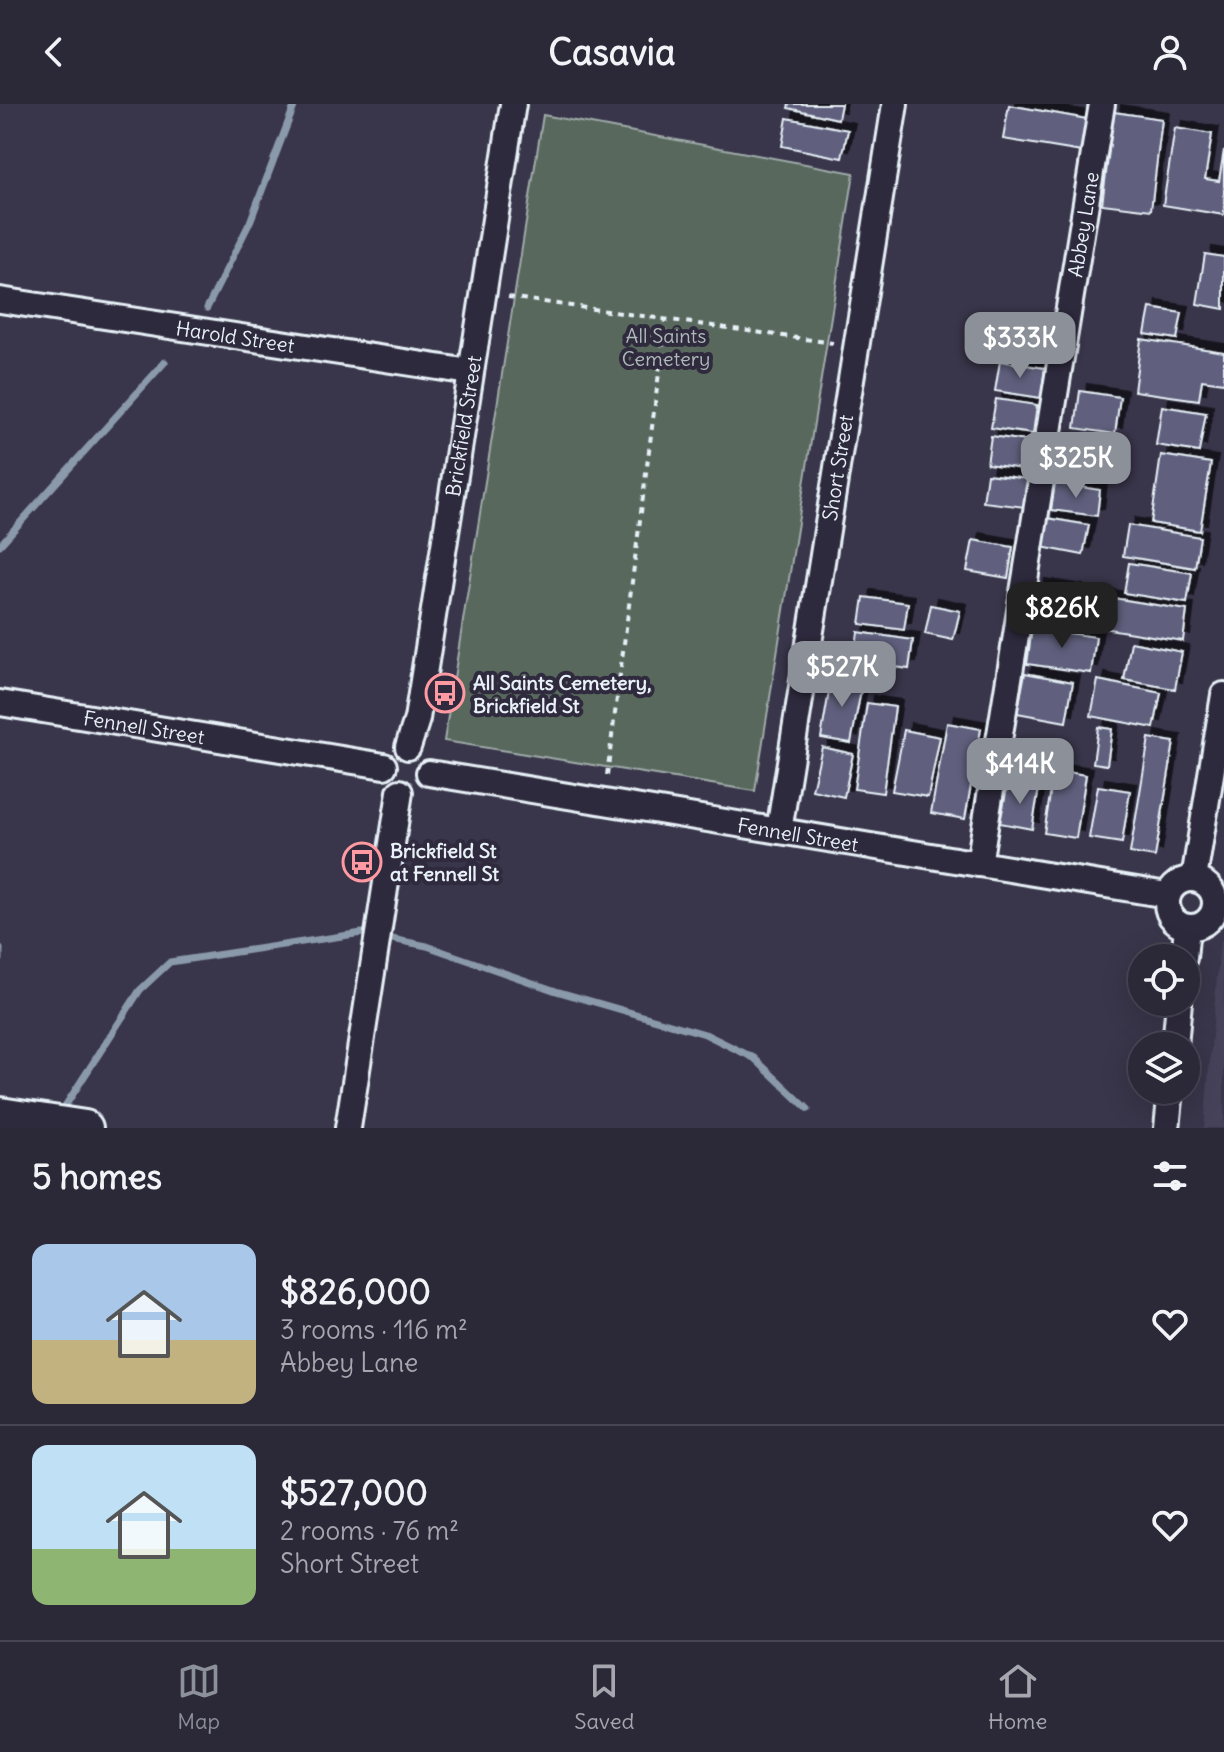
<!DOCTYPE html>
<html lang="en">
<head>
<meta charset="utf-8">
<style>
	body { margin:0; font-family:Delius,sans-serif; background:#373443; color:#f1f3f6; height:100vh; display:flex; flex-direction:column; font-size:30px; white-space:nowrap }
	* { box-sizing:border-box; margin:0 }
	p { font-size:26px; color:#a6a6ae }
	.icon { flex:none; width:44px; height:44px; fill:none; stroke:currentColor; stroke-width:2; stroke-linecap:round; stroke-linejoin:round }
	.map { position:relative; height:1024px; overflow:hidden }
	.drawer { display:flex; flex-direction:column; background:#2b2838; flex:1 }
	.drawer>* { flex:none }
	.buttons { position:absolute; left:1128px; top:840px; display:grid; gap:16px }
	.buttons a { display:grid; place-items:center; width:72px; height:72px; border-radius:50%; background:#2b2838; box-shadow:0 8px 32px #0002,0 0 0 2px #474453; font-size:40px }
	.price { position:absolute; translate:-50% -68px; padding:0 18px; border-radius:16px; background:#8c9099; color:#fff; font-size:26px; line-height:52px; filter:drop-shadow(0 2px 4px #0008) }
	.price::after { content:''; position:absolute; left:50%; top:48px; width:24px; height:18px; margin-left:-12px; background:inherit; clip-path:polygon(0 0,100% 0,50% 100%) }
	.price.active { background:#222; color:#fff }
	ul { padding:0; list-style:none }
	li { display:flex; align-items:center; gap:24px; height:200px; padding:0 32px }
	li+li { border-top:2px solid #474453 }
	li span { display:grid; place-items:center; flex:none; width:224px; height:160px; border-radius:16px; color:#555 }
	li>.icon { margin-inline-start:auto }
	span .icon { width:96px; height:96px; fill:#fffc; stroke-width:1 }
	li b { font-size:34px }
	h2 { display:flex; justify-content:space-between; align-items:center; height:96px; padding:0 32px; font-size:34px }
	header { display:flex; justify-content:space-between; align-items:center; height:104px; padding:0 32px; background:#2b2838; font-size:36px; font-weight:700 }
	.tabs { display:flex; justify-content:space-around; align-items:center; height:112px; border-top:2px solid #474453; background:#2b2838; font-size:22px; color:#a6a6ae }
	.tabs a { display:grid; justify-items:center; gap:4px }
	.tabs .active { color:#8c9099 }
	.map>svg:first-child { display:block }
	.built { fill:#45425a }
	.green { fill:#59675d; stroke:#a0acaa; stroke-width:2 }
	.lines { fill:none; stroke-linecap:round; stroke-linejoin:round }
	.stream { stroke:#8a9aab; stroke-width:7 }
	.building { fill:#61617e; stroke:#e8f1f8; stroke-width:2; filter:url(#shadow) }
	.street-casing { stroke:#e8f1f8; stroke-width:30 }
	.secondary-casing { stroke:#e8f1f8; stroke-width:40 }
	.path { stroke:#e8f1f8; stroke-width:4; stroke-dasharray:6 6; stroke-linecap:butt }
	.street { stroke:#2f2a3d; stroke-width:24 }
	.secondary { stroke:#2f2a3d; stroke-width:34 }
	.labels { text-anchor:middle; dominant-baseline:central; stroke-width:8; stroke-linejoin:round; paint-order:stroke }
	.street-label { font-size:20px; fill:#e8f1f8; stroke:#2f2a3d }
	.park-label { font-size:20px; fill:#afbaba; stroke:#2f2a3d }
	.poi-label { font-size:20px; font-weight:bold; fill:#e8f1f8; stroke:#2f2a3d; text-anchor:start }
</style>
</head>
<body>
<header><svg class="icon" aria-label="back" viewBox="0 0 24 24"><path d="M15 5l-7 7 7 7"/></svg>Casavia<svg class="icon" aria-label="person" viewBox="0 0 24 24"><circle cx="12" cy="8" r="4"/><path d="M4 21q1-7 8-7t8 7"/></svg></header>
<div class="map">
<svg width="1224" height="1024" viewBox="0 0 1224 1024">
	<defs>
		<filter id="shadow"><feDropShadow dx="7" dy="-7" stdDeviation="0" flood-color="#0009"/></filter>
	</defs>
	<rect width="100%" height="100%" fill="#39354a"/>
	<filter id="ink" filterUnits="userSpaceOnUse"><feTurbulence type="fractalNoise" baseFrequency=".0125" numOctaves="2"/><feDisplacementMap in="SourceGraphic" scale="16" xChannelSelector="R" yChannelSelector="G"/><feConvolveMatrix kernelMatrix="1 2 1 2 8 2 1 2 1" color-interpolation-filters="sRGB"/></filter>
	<g filter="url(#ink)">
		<path class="built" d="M1220 837 1224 838V1024H1204Z"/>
		<path class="green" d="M543 11 854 69 755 687 444 637Z"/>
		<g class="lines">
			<path class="stream" d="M207 204 250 118 295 0
				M0 441 165 258
				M0 845V855
				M60 1010 140 886 170 858 362 829 427 842 556 887 705 930 754 954 808 1005"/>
		</g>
		<path class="building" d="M789 0H841L838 15 788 4Z
			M1009 1 1087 15 1082 48 1003 35Z
			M1114 8 1162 15 1151 106 1102 100Z
			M787 14 848 26 842 54 782 42Z
			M1175 24 1212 30 1205 75 1219 77 1224 46V111L1163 101Z
			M1205 150 1224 153V205L1197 200Z
			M1150 204 1182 209 1177 235 1145 230Z
			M1000 216 1052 227 1046 257 994 246Z
			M1141 235 1224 248V279L1202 276 1199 296 1134 287Z
			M1000 257 1045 264 1041 294 995 287Z
			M1080 287 1120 293 1115 330 1075 324Z
			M996 295 1037 301 1033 330 991 324Z
			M1162 302 1206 309 1199 348 1156 341Z
			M991 332 1034 338 1030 366 987 360Z
			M1060 336 1112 344 1107 371 1056 362Z
			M1161 351 1211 359 1200 427 1151 419Z
			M987 370 1028 375 1025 403 983 398Z
			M1055 379 1100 386 1097 412 1051 406Z
			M1047 414 1089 421 1083 451 1041 443Z
			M1128 421 1200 433 1195 464 1123 452Z
			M973 436 1013 443 1008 474 967 467Z
			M1129 459 1192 469 1187 499 1124 489Z
			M1038 482 1076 488 1070 524 1033 518Z
			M864 493 908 499 904 526 860 520Z
			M1107 493 1187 506 1183 537 1102 524Z
			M931 501 960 507 953 536 925 530Z
			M1032 524 1096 533 1091 569 1027 560Z
			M858 528 913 536 909 565 854 557Z
			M1131 538 1182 548 1175 585 1124 576Z
			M1025 569 1073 578 1066 618 1017 609Z
			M832 570 863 576 851 639 821 634Z
			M1098 576 1161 589 1154 624 1091 612Z
			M867 599 895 603 883 689 854 685Z
			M947 619 981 625 965 715 931 709Z
			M1098 623 1112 625 1107 661 1093 659Z
			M904 626 940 633 928 693 892 687Z
			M1149 634 1174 638 1155 753 1130 749Z
			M822 643 853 650 844 693 812 686Z
			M1054 666 1086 671 1076 734 1044 729Z
			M1008 678 1039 684 1032 725 1000 719Z
			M1098 682 1130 687 1122 739 1089 734Z"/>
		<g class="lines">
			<g class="street-casing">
				<g id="street">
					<path id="s1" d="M0 196 470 268"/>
					<path id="s2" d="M0 599 384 662"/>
					<path id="s3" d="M408 643 417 615 513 0"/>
					<path id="s4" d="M429 669 1167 791"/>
					<path id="s5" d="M779 727 895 0"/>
					<path id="s6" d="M979 760 1102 0"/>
					<circle cx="1191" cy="799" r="24"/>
					<path d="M1194 775 1224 591"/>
					<path d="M1184 854 1187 823"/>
					<path d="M1175 942 1179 898"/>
					<path d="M348 1024 400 688"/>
					<path d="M1167 1024 1171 986"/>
				</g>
			</g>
			<g class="secondary-casing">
				<path id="secondary" d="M0 1011 85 1024"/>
			</g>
			<path class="path" d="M508 193 833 239
				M607 671 666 215"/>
			<use href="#street" class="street"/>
			<use href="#secondary" class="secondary"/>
		</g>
	</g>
	<defs>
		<g id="bus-ring" transform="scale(2)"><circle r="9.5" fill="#2f2a3d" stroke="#ff9aa2" stroke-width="1.5"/><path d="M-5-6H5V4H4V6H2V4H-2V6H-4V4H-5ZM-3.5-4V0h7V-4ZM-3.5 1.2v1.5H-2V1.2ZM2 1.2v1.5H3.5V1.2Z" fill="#ff9aa2"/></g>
	</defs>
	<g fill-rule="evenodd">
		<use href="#bus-ring" x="445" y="589"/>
		<use href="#bus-ring" x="362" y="758"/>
	</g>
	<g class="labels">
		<g class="street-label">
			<text stroke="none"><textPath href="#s6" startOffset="648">Abbey Lane</textPath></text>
			<text stroke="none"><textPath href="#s1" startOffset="238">Harold Street</textPath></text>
			<text stroke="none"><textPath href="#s3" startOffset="326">Brickfield Street</textPath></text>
			<text stroke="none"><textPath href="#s5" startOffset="368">Short Street</textPath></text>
			<text stroke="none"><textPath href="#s2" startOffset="146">Fennell Street</textPath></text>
			<text stroke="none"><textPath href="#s4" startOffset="374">Fennell Street</textPath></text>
		</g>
		<g class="park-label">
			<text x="666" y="231">All Saints<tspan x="666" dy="23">Cemetery</tspan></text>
		</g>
		<g class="poi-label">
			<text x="473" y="578">All Saints Cemetery,<tspan x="473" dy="23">Brickfield St</tspan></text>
			<text x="390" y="746">Brickfield St<tspan x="390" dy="23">at Fennell St</tspan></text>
		</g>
	</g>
</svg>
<div class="buttons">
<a><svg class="icon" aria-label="locate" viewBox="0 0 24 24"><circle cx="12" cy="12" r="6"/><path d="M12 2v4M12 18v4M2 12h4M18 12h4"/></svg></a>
<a><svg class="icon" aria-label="layers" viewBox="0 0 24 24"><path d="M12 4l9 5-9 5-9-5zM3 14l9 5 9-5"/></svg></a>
</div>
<b class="price" style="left:1020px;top:276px">$333K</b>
<b class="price" style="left:1076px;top:396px">$325K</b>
<b class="price active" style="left:1062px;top:546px">$826K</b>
<b class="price" style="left:842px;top:605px">$527K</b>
<b class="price" style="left:1020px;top:702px">$414K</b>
</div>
<section class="drawer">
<h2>5 homes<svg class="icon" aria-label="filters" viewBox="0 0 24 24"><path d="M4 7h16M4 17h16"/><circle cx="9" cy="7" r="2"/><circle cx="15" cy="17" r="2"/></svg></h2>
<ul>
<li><span style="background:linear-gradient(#a9c7e8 60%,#c2b280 0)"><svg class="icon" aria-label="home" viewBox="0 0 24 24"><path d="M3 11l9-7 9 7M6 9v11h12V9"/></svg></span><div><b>$826,000</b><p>3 rooms · 116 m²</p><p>Abbey Lane</p></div><svg class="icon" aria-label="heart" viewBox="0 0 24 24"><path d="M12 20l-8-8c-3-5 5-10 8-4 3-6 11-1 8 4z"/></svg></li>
<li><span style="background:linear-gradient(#bfe0f5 65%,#8fb573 0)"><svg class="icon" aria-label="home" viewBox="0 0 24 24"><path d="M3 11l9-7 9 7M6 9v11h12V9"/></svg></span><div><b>$527,000</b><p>2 rooms · 76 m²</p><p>Short Street</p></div><svg class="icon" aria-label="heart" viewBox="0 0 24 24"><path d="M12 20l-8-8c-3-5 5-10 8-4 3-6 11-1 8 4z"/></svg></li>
</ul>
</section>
<nav class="tabs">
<a class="active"><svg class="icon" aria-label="map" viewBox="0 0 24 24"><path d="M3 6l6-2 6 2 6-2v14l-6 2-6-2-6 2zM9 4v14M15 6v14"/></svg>Map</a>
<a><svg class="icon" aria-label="saved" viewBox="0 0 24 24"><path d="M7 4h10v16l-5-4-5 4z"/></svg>Saved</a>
<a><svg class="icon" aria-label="home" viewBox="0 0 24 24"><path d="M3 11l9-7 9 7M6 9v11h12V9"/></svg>Home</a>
</nav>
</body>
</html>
